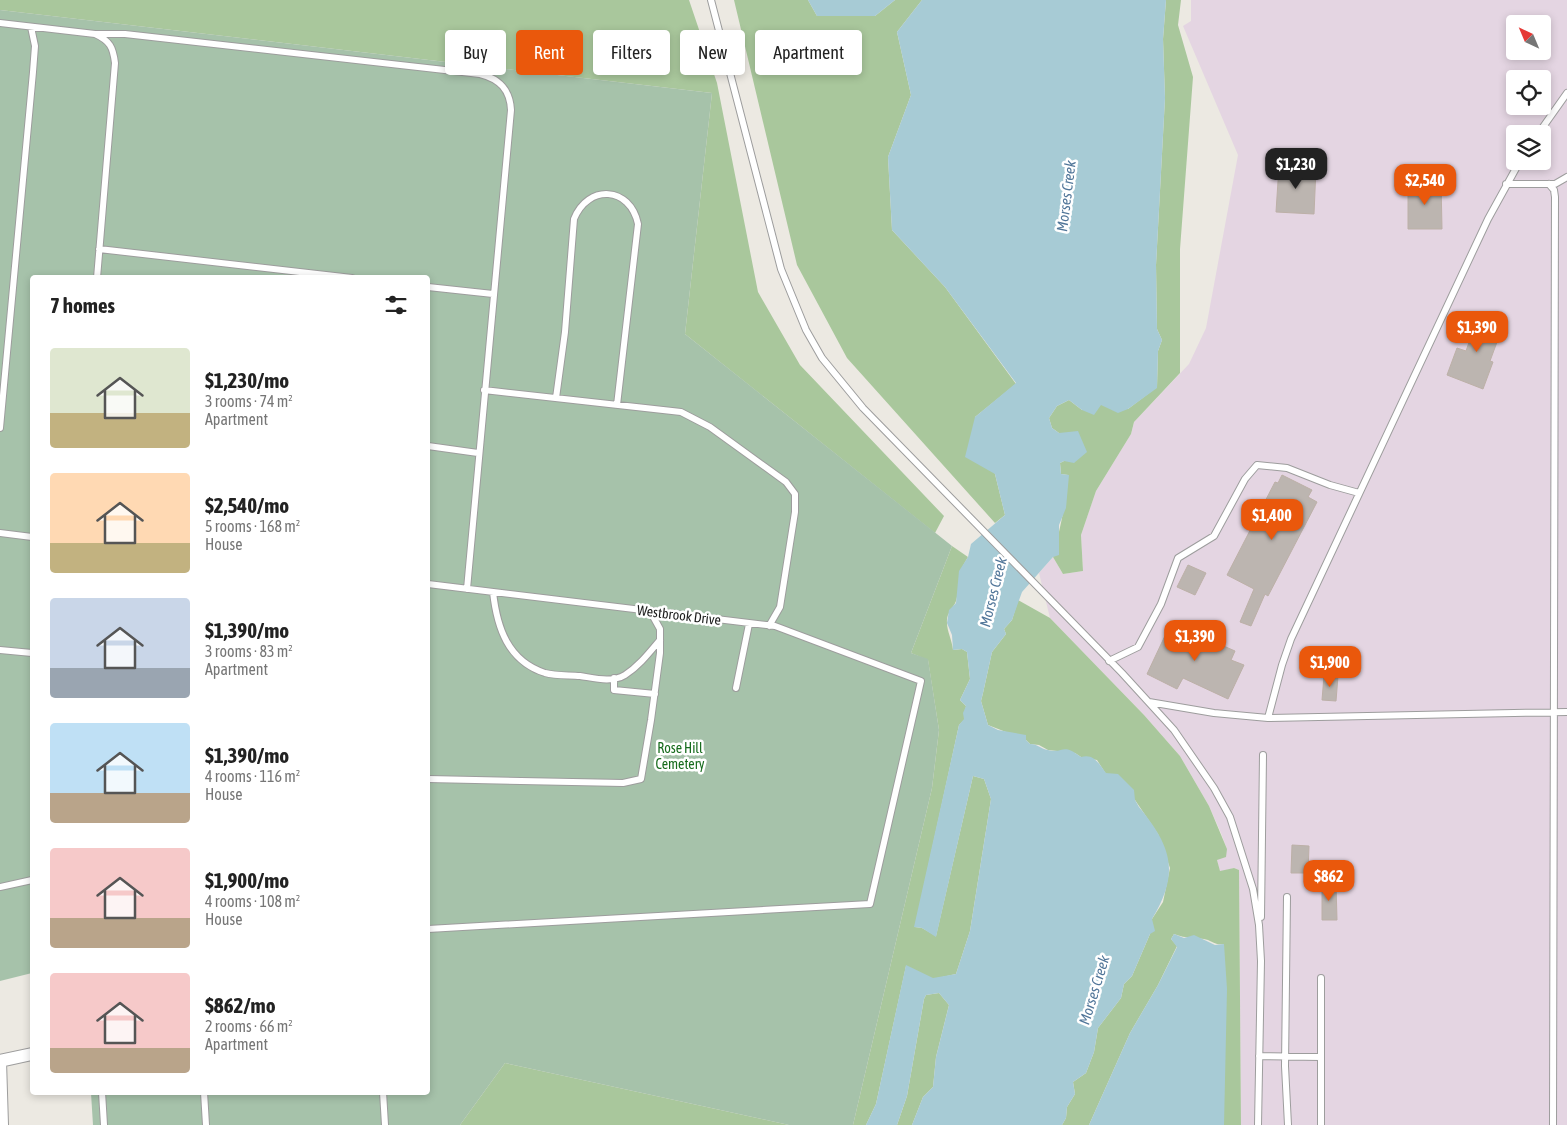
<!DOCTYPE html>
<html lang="en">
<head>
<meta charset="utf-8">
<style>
	body { margin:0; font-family:"Asap Condensed",sans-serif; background:#f6f6f6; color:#222; height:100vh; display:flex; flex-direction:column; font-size:19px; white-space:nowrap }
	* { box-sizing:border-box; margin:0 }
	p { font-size:16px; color:#767676 }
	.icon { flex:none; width:28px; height:28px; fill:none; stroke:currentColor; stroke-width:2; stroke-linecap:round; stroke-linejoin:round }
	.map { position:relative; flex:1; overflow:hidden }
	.details { position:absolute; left:30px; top:275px; width:400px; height:820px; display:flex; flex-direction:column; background:#fff; border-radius:5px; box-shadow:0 2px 8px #0003 }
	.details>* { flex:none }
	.top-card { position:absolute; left:445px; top:30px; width:475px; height:45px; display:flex; gap:10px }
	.needle { width:32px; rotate:316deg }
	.fabs { position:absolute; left:1506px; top:15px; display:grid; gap:10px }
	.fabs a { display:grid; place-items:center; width:45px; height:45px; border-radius:5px; background:#fff; box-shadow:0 2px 8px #0003; font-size:25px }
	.price { position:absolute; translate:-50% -42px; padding:0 11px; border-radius:10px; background:#ea580c; color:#fff; font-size:16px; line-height:32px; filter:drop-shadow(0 1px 2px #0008) }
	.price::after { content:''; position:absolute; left:50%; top:30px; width:15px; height:11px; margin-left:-8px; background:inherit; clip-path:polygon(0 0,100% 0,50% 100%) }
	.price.on { background:#222; color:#fff }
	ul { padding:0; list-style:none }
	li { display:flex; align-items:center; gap:15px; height:125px; padding:0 20px }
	li span { display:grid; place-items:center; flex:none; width:140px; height:100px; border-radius:5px; color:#555 }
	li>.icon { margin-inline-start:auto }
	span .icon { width:60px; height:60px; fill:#fffc; stroke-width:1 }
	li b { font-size:21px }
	h2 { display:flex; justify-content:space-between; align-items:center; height:60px; padding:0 20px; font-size:21px }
	.tag { padding:0 18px; border-radius:5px; background:#fff; box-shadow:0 2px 8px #0003; font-size:18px; line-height:45px }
	.tag.on { background:#ea580c; color:#fff }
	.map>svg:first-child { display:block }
	.industrial { fill:#e4d5e2; fill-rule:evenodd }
	.forest { fill:#a9c79c }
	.cemetery { fill:#a6c2aa }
	.water { fill:#a7cbd5 }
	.building { fill:#bcb5b0; stroke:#bcb0a7 }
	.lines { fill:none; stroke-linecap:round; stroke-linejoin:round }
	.lane-casing { stroke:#9d9d9d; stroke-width:8 }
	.street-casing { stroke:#9d9d9d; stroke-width:14 }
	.lane { stroke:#fff; stroke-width:6 }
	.street { stroke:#fff; stroke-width:12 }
	.labels { text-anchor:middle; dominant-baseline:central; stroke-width:5; stroke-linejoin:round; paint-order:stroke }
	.street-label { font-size:14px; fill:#1c1c1c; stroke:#fff }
	.park-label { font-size:14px; fill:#176c1d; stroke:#fff }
	.water-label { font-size:15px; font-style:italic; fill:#517699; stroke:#fff }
</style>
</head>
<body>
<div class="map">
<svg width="1567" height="1125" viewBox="0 0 1567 1125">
	<rect width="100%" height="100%" fill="#ece9e2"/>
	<path class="industrial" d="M1191 0H1567V1125H1241L1239 870 1234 868 1220 872 1217 860 1227 849 1221 833 1209 806 1180 756 1144 715 1050 618 1039 573 1053 557 1063 574 1083 571 1081 535 1096 491 1131 434 1134 422 1189 364 1206 328 1238 155 1183 26 1191 21ZM1515 24H1542V51H1515ZM1515 79H1542V106H1515ZM1515 134H1542V161H1515Z"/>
	<path class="forest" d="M0 0H689L717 83 758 292 800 365 944 516 935 533 685 334 712 93 0 10Z
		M734 0H808L817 16H875L895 0H922L897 32 911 95 888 157 892 230 945 287 1016 384 975 417 995 474 1005 515 995 523 847 358 797 265Z
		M1166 0H1181L1178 25 1193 77 1180 249V373L1134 422 1131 434 1096 491 1081 535 1083 571 1063 574 1053 557C1060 529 1066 503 1068 475L1061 474 1060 463 1064 461 1059 433 1052 428 1049 418 1057 406 1069 400 1082 410 1101 404 1128 409 1157 387 1158 351 1162 340 1157 329 1156 265 1165 98 1163 39Z
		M952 546 968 557C955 578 962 581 956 601 953 609 946 613 947 623 947 631 952 640 953 650L962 649 967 652 970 679 960 700 966 706 964 720 959 725 915 927 922 928 936 936 973 776 984 779 991 799 970 931 956 974 933 979 906 966 876 1104 866 1125H853L932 788 939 730 928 660 911 653Z
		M1018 600 1050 618 1144 715 1180 756 1209 806 1227 849 1226 857 1217 860 1220 871 1234 868 1239 870 1241 1125H1224V944C1216 945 1215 943 1208 940 1197 937 1186 939 1174 934L1171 939 1177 946 1158 985 1130 1033 1089 1125H1062L1066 1118 1067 1107 1075 1094 1073 1082 1086 1073 1094 1052 1098 1028 1121 998 1124 984 1132 976 1150 934 1152 919 1163 902 1170 868 1158 834 1135 800 1106 774 1097 760 1081 757 1075 753 1048 750 1039 745 1030 744 1026 740 988 725 981 701 983 693 992 652 1006 634 1004 629 1012 620Z
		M939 993 949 1005 936 1057 933 1087 923 1097 912 1125H897L907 1096 924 999 926 995Z
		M505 1063 789 1125H460Z"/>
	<path class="cemetery" d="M0 10 712 93 685 334 952 546 911 653 928 659 939 730 932 788 853 1125H789L505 1063 460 1125H93L91 1093 428 1092V278H32V973L0 981Z"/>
	<path class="water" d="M808 0H895L875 16H817Z
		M922 0H1166L1163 39 1165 98 1156 265 1157 329 1162 340 1158 351 1157 388 1128 409 1118 413 1101 405 1094 415 1082 410 1069 400 1057 406 1049 418 1052 428 1059 433 1078 431 1087 452 1074 463 1064 461 1060 463 1061 474 1069 475 1066 508 1059 525V555L1053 557 1022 592 1012 620 1004 629 1006 634 992 652 983 693 981 701 988 725 998 730 1026 735V740L1030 744C1038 744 1041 749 1048 750 1065 754 1061 742 1081 757 1094 753 1099 764 1106 773L1118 774 1134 790 1135 800 1139 807C1172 847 1180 873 1152 919L1155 931 1150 934 1132 976 1124 984 1121 998 1098 1028 1094 1052 1086 1073 1073 1082 1075 1094 1067 1107 1066 1118 1062 1125H912L923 1097 933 1087 936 1057 949 1005 939 993 926 995 924 999 907 1096 897 1125H866L876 1104 906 965 933 978 956 974 970 931 991 799 984 779 973 776 936 937 922 928 914 927 959 725 964 719 963 713 966 706 960 700 970 679 967 652 962 649 953 650 952 635 947 623 949 610 956 603 959 571 968 557 971 544 1005 515 995 474 965 457 975 417 1016 383 945 287 892 230 888 157 911 95 897 32Z
		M1174 934 1184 938 1194 935 1215 945 1224 944 1227 989 1224 1125H1089L1130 1033 1158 985 1177 947 1171 939Z"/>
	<path class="building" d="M1279 166 1316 168 1314 214 1276 212Z
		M1441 182 1442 229H1408V183Z
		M1479 314 1504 323 1490 361 1493 362 1483 389 1447 375 1457 348 1466 351Z
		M1282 475 1312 490 1308 497 1317 502 1268 596 1265 594 1251 626 1240 622 1254 589 1227 575 1275 482 1278 483Z
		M1188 565 1206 573 1195 595 1177 587Z
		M1171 623 1235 651 1231 660 1244 665 1228 699 1183 678 1177 689 1147 674Z
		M1324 676H1338L1336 701 1322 700Z
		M1292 845 1309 846 1308 873H1291Z
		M1322 884H1336L1337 920H1322Z"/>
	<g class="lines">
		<g class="lane-casing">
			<path id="lane" d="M711 0 781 269 806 330 822 358 863 408 1122 673 1174 730 1214 788 1230 817 1253 889 1259 925 1261 961 1258 1125
				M0 23 95 34C110 41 113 47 115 63L97 278
				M95 34H125L480 74C500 79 510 90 511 110L467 589
				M1538 134 1567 93
				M1506 184H1555L1567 177
				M1549 184 1554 190 1555 197 1553 1125
				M99 249 352 278
				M428 287 493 294
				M484 390 681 412 710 427 786 482 795 494V512L780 607 769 626
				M556 398 565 332 574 219C588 184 630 186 638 224L617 405
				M0 428 33 72 35 46 31 27
				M428 446 478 453
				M0 533 32 537
				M428 584 775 626 921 681 870 904 428 929
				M493 592C497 628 508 661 545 673 556 676 569 675 580 676 594 678 612 683 625 675 639 666 649 653 660 640
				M0 650 32 653
				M1109 661 1138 647 1161 604 1178 558 1214 536 1245 479 1257 465 1287 468 1330 485 1359 493
				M614 678V690L655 694
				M736 688 749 624
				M1149 702 1214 713 1268 718 1567 712
				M1268 718 1282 665 1291 639 1488 219 1520 161
				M428 779 623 783 641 779 651 720 660 653V629L650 611
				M0 887 32 880
				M1287 897 1285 1066 1288 1125
				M1261 917 1263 755
				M1321 978V1125
				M1259 1056 1321 1057
				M102 1092 104 1125
				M204 1092 206 1125
				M383 1092 385 1125"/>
		</g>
		<g class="street-casing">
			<path id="street" d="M2 1125 0 1061 32 1054"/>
		</g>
		<use href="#lane" class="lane"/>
		<use href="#street" class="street"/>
	</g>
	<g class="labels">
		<g class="street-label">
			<text transform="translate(679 615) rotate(7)">Westbrook Drive</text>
		</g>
		<g class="park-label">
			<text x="680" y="748">Rose Hill<tspan x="680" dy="16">Cemetery</tspan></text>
		</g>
		<g class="water-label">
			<text transform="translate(1066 196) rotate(-83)">Morses Creek</text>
			<text transform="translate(993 592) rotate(-76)">Morses Creek</text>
			<text transform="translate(1094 990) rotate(-73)">Morses Creek</text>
		</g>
	</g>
</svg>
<div class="fabs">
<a><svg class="needle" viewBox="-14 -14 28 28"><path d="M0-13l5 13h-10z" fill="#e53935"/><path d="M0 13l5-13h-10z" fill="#767676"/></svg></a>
<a><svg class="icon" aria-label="locate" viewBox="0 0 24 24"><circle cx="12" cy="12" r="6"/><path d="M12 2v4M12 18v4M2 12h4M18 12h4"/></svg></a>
<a><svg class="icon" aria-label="layers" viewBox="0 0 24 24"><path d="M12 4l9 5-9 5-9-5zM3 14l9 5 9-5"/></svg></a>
</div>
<b class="price on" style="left:1296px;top:190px">$1,230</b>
<b class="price" style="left:1425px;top:206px">$2,540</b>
<b class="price" style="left:1477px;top:353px">$1,390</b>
<b class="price" style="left:1272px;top:541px">$1,400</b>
<b class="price" style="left:1195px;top:662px">$1,390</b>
<b class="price" style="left:1330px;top:688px">$1,900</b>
<b class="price" style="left:1329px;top:902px">$862</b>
<div class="top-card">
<a class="tag">Buy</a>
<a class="tag on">Rent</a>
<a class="tag">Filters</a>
<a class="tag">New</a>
<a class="tag">Apartment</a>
</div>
<section class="details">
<h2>7 homes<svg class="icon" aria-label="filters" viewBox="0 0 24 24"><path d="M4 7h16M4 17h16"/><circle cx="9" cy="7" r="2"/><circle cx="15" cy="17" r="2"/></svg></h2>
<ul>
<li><span style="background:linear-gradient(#dfe7d0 65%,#c2b280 0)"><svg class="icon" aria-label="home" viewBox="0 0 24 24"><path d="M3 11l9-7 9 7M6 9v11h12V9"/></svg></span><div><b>$1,230/mo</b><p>3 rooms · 74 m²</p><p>Apartment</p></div></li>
<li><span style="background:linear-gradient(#ffd9b3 70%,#c2b280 0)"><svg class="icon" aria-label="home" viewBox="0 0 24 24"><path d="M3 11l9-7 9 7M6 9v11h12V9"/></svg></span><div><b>$2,540/mo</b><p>5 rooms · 168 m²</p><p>House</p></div></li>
<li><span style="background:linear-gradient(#c9d6e8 70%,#9aa5b1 0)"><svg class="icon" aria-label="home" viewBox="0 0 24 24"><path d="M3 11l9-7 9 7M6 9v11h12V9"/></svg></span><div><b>$1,390/mo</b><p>3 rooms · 83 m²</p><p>Apartment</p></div></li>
<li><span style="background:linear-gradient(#bfe0f5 70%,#b9a48a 0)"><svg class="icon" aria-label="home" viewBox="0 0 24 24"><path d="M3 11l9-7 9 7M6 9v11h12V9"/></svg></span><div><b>$1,390/mo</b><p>4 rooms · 116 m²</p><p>House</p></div></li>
<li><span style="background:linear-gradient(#f6c9c9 70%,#b9a48a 0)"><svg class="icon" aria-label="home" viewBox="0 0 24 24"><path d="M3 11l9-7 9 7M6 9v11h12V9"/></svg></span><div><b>$1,900/mo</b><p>4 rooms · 108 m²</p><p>House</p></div></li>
<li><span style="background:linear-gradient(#f6c9c9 75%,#b9a48a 0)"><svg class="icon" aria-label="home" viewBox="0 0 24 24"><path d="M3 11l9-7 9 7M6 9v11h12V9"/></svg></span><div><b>$862/mo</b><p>2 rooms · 66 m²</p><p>Apartment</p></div></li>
</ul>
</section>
</div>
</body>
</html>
